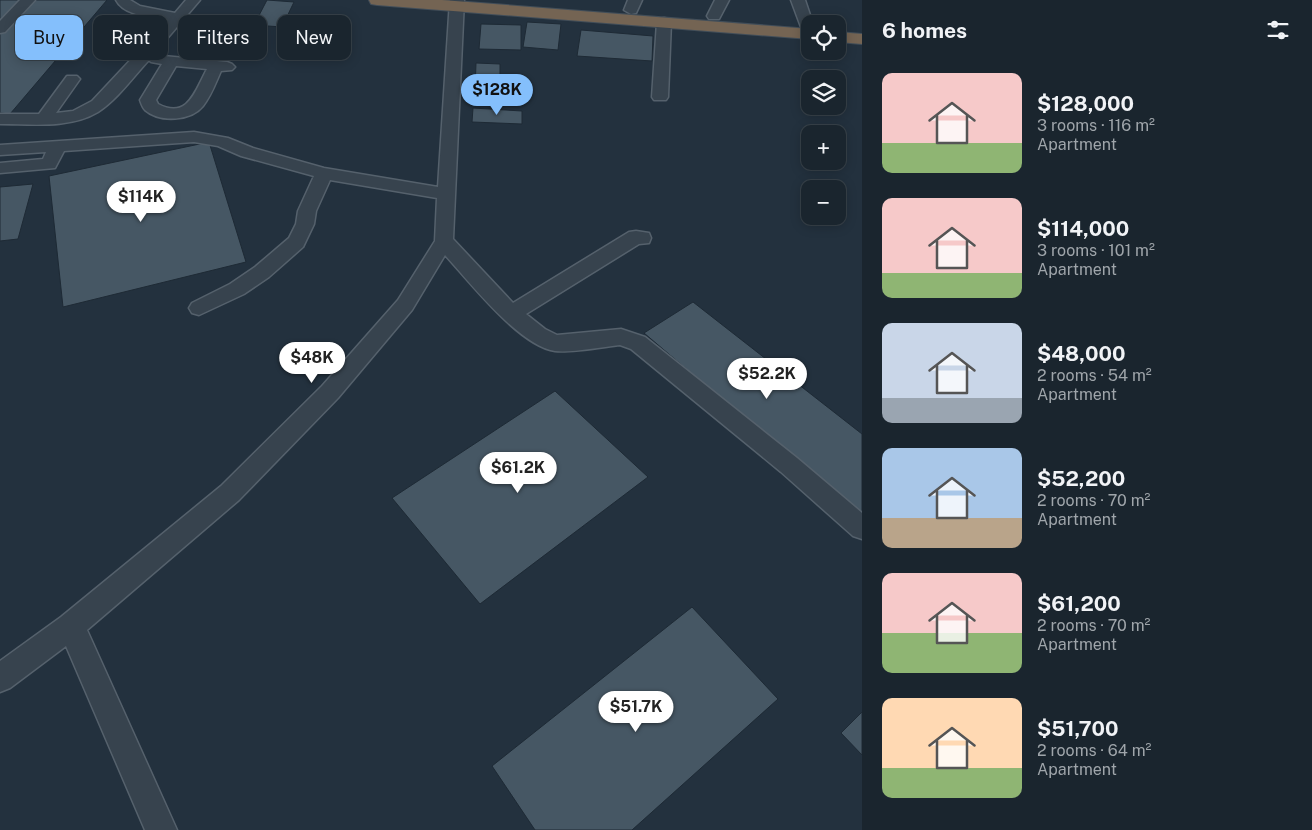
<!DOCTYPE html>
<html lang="en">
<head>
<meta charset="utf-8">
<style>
	body { margin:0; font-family:"Public Sans",sans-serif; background:#27313a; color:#f1f3f6; height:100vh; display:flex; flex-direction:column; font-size:19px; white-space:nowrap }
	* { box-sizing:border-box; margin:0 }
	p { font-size:16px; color:#9fa5aa }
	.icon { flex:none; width:28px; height:28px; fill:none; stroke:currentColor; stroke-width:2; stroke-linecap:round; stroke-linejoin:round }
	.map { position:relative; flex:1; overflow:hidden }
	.side { display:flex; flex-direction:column; background:#1a252e; width:450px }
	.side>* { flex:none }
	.banner { position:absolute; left:15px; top:15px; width:475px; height:45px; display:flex; gap:10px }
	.controls { position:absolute; left:801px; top:15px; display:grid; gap:10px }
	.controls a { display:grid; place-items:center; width:45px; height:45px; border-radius:10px; background:#1a252e; box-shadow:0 2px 12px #0003,0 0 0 1px #38424a; font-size:25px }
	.price { position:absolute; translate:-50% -42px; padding:0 11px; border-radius:18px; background:#fff; color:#222; font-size:16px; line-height:32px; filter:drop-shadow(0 1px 2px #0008) }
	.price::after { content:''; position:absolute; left:50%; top:30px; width:15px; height:11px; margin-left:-8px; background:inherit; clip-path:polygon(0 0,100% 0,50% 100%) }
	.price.active { background:#84bffc; color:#111 }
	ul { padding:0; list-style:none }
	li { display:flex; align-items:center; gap:15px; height:125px; padding:0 20px }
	li span { display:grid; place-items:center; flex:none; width:140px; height:100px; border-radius:10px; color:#555 }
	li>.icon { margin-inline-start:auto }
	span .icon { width:60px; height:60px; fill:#fffc; stroke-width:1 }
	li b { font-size:21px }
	h2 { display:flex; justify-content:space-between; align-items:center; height:60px; padding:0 20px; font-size:21px }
	.chip { padding:0 18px; border-radius:10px; background:#1a252e; box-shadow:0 2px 12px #0003,0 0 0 1px #38424a; font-size:18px; line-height:45px }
	.chip.active { background:#84bffc; color:#111 }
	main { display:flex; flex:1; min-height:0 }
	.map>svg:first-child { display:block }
	.building { fill:#465764; stroke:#1e2a35 }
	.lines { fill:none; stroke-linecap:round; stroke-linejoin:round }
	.minor-casing { stroke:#55616c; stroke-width:3 }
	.highway-casing { stroke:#424e59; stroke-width:2 }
	.minor { fill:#37434e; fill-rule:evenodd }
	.highway { fill:#746453; fill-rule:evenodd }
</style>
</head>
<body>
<main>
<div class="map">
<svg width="862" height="830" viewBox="0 0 862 830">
	<rect width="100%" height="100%" fill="#23313e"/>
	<path class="building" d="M0 0H107L10 114 0 113Z
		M267 0 294 2 282 27 254 25Z
		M527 22 561 24 558 50 523 47Z
		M481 24 521 25V50L479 49Z
		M581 30 653 36 652 61 577 56Z
		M476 63 500 64V93L475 92Z
		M473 108 522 111V124L472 122Z
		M209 142 246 262 63 307 49 176Z
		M33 184 18 239 0 241V187Z
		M693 302 862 434V518L644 333Z
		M555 391 648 477 480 604 392 498Z
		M692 607 778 699 632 830H535L492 766Z
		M862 712V755L841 733Z"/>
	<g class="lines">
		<g class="minor-casing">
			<path id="minor" d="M20 0H35L5 32 0 33V21Z
				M116 0H130L140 6 175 13 186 0H200L153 55 227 62 232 64 235 67 232 70 221 71C216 82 211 96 203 106 191 121 160 123 145 110 143 108 141 103 140 100L162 64 151 62 149 60C133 77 118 99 98 112 70 129 31 124 0 124V114H39L67 76H77L80 79 56 113 73 111 92 101 168 20C152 17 124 16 116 0ZM176 66 207 69C195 91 188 120 158 104L156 100Z
				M450 0H464L453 239 513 303 629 232 636 231 649 233 651 238 649 243 639 244 526 314 545 329 557 335 621 329 645 337 797 458 862 513V539L853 536 781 472 631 349 620 345C603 347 570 353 555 351 519 346 469 281 445 255L412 310 338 398 239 500 87 630 177 830H145L66 646 10 688 0 692V661L61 617 221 486 322 386 398 300 435 241 437 198 330 180 316 211 314 224 303 247 269 277 244 294 199 315 192 313 189 308 192 303 230 284 255 267 289 238 296 224 298 211 314 176 241 156 218 146 194 142 64 151 55 168 0 173V163L43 159 46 152 0 155V145L194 132 228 138 253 148 324 168 438 187Z
				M628 0H642L636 13 631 14 624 10Z
				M715 0H729L719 19H709L707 16Z
				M791 0H805L813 24H810V27H801Z
				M664 18 669 19 671 22 668 97 666 100H654L652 97 657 22 659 19Z"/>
		</g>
		<g class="highway-casing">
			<path id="highway" d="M369 0H442L810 29V39L377 5 371 4Z
				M838 32 862 34V44L838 42Z"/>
		</g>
		<use href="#minor" class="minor"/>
		<use href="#highway" class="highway"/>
	</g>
</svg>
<div class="controls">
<a><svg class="icon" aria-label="locate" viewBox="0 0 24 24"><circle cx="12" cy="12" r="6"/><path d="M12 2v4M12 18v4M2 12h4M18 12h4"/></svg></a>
<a><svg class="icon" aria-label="layers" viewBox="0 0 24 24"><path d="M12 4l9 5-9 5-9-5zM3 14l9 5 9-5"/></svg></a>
<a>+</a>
<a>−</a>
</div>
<b class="price active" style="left:497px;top:116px">$128K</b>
<b class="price" style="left:141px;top:223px">$114K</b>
<b class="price" style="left:312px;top:384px">$48K</b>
<b class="price" style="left:767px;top:400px">$52.2K</b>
<b class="price" style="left:518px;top:494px">$61.2K</b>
<b class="price" style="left:636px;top:733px">$51.7K</b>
<div class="banner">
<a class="chip active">Buy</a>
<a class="chip">Rent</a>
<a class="chip">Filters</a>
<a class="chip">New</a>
</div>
</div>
<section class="side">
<h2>6 homes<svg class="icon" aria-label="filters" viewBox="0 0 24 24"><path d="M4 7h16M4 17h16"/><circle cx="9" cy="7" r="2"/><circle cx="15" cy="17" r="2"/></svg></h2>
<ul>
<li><span style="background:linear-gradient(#f6c9c9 70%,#8fb573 0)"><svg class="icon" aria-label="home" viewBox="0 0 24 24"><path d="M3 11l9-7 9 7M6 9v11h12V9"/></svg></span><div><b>$128,000</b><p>3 rooms · 116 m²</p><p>Apartment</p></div></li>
<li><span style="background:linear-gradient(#f6c9c9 75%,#8fb573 0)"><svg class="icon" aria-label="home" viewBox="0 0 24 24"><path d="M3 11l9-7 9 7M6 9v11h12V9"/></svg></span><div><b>$114,000</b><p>3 rooms · 101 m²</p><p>Apartment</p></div></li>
<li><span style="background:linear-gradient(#c9d6e8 75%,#9aa5b1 0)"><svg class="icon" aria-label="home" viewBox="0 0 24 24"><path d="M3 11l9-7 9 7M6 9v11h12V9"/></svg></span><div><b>$48,000</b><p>2 rooms · 54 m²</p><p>Apartment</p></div></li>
<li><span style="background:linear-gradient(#a9c7e8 70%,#b9a48a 0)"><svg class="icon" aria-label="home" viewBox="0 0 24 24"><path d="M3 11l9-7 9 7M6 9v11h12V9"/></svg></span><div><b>$52,200</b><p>2 rooms · 70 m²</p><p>Apartment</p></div></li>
<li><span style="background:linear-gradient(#f6c9c9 60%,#8fb573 0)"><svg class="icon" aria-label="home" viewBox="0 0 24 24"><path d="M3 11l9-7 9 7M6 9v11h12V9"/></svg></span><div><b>$61,200</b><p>2 rooms · 70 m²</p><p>Apartment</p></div></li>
<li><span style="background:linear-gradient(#ffd9b3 70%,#8fb573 0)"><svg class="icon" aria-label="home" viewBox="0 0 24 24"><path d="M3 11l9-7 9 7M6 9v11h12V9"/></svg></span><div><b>$51,700</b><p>2 rooms · 64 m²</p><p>Apartment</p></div></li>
</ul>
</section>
</main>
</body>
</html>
